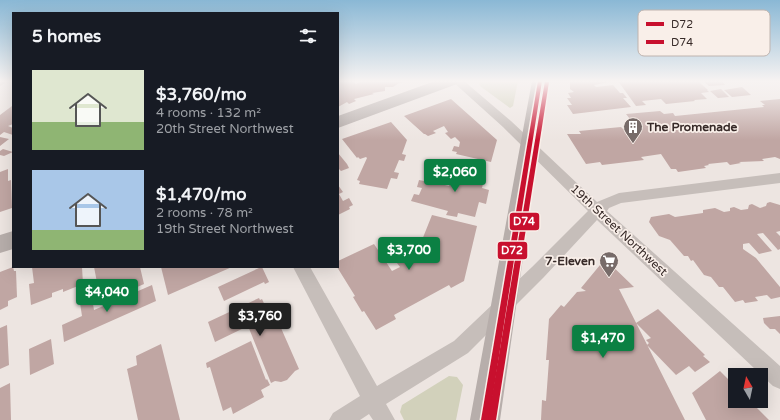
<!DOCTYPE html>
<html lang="en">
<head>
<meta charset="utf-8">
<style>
	body { margin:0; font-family:"Varela Round",sans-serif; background:#20242c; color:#f1f3f6; height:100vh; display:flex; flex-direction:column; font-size:15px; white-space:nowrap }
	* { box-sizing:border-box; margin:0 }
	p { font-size:13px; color:#9ea1a6 }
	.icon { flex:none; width:22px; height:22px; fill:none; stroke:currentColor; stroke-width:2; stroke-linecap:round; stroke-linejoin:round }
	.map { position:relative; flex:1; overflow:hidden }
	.side { position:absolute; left:12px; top:12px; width:327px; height:256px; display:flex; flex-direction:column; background:#171b24; border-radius:0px; box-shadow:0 4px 16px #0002 }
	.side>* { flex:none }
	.needle { width:26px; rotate:351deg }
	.controls { position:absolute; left:728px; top:368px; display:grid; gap:8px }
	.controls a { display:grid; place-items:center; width:40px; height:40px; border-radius:0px; background:#171b24; box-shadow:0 4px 16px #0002; font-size:20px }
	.price { position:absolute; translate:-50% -34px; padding:0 9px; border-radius:4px; background:#0b8043; color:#fff; font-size:13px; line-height:26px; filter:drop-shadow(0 1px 2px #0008) }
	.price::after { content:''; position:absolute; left:50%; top:24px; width:12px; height:9px; margin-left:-6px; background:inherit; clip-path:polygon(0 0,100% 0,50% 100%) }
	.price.current { background:#222; color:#fff }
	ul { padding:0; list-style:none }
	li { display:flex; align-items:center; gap:12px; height:100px; padding:0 20px }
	li span { display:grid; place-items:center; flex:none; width:112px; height:80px; border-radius:0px; color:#555 }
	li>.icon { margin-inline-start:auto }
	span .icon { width:48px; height:48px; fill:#fffc; stroke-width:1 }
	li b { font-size:17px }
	h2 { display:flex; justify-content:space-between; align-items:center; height:48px; padding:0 20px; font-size:17px }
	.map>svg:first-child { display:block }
	.green { fill:#d2d1bb }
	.building { fill:#c0a6a3 }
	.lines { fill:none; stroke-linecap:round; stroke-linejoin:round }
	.street { fill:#c6beba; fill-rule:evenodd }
	.secondary { fill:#b7aeab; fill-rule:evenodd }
	.bus-1-casing { stroke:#f9efe9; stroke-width:3 }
	.bus-2-casing { stroke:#f9efe9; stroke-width:3 }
	.bus-1 { fill:#c8102e; fill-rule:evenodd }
	.bus-2 { fill:#c8102e; fill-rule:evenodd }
	.labels { text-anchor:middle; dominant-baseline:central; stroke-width:3.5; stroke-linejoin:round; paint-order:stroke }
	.poi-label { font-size:12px; font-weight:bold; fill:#372a28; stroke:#f9efe9; text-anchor:start }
	.street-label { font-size:12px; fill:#372a28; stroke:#f9efe9 }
	.key { fill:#f9efe9; stroke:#bfb4af; stroke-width:1 }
	.key-label { font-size:11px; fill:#372a28 }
	.line-badge { stroke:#f9efe9; stroke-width:1.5 }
	.badge-label { font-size:11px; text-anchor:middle; font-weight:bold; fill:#fff }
</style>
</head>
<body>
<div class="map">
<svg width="780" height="420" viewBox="0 0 780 420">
	<rect width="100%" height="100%" fill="#ede5e1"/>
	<path class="green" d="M518 81 513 106 510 108 480 86 479 82Z
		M449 376 457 377 463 385 456 420H404L400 412 402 405Z"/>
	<path class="building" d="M338 81H353L356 84 361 81 407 82 399 83 393 87H385V91L372 93 374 94 354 99 356 101 349 104 347 102 338 107Z
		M570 81H614L594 85 596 87 613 85 620 93H623L627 98H623L631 107 573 114 567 105H572L567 98H571L568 93 574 92 570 89Z
		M618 81H698L708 90H707L709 92 701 93 707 99 694 100 695 101 666 104 661 99 642 101 646 105 636 106Z
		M703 81H722L725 85 709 86Z
		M742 87 751 95 732 97 724 90Z
		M721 89 729 97 718 98 710 91Z
		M451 99 497 140 491 162 456 154 457 152 452 151 454 146 459 147 460 142 455 137 451 139 445 133 448 132 444 126 433 131 436 133 428 136 425 134H424L404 116Z
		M780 99V159L775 157 762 159 764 161 739 162 741 163 730 165 727 162 708 164 709 165 704 166 706 168 678 172 676 169H671L661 154 641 157 644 160 602 165 600 162 586 164 567 134H581L579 131 621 127 623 129 637 128 626 114 660 111 664 114 673 113 675 116 764 107 762 105H765L760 101Z
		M12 106 13 107V124L8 126 13 128V135L4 132 0 135V115Z
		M391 122 407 140 402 154 406 155 404 161 399 160 394 172 399 173 397 179 391 178 387 189 359 184 360 181 357 180 367 158 366 157 360 159 358 157 357 158 342 139Z
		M0 137 9 139 0 146Z
		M3 149 13 152 4 156 0 155V151Z
		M338 153 347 164 349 168 341 171 338 168Z
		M455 168 485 175 482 188 489 190 486 204 479 202 475 217 458 213 457 217 446 215 448 211 411 201 414 194 419 195 422 188 417 187 419 180 424 181V180L449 186 452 176 447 175 449 169 454 170Z
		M8 169V181L11 180 12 208 0 212V172Z
		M338 185 343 192 339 194 343 201 349 198 353 205 349 207 350 209 338 215Z
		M770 202 780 205V231L776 232 780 236V249L778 250 763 233 757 234 772 251 759 254 749 243 743 244V249L756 258 780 287V297L771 299 767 295 755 297 758 301 745 303 743 300 735 302 723 287H719L711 277 704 275 693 260 691 261 688 256H684L670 240 659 236 649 222 651 217 669 214 675 217 703 213V210L715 208 724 212 730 211V208L734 207 741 210 748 209 749 205 752 204 760 208 766 206 767 203Z
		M432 215 477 226 464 281 451 288 449 285 394 315 396 319 376 330 364 311 362 312 353 297 355 296 337 267 338 261 374 244 392 271 400 267 397 263 399 257 420 245Z
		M605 259 634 287 619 289 685 420H541L542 400 546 401 549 360H546L549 319 561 305 564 307 577 292 586 291 581 288Z
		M13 267 14 271H16L17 297 8 301V306L0 310V272Z
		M32 267H82L83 284 63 292V289L52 293V297L31 305 29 284 34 283Z
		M94 267H140L144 284 101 303Z
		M161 267H232L168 295Z
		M258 267H262L269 282 265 284 264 282 224 301 218 287 259 268Z
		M152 285 156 301 64 342 62 325 82 316 80 303 92 298 94 310Z
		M259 298 260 300 262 299 268 312 273 310 275 314 281 315 284 322 281 328 299 369 295 371 287 380 281 382 275 381 271 383 248 326 215 342 208 322Z
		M658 309 705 355 703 356 710 362 695 372 689 366 676 375 647 345 649 343 646 340 651 338 636 323Z
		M780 316V334L775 329H770L764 323 763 318Z
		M7 325 9 365 0 369V328Z
		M51 339 54 364 30 375 29 349Z
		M251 341 266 380 267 379 270 385 261 390 264 397 233 414 231 407 223 411 210 367 207 368 206 363Z
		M161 344 180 420H138L127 369 137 365 136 356Z
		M720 371 735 386V401H750L769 420H706L692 393Z
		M10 383 11 420H0V388Z"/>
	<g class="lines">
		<path class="street" d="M0 81H8L0 86Z
			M452 81H464L511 121 597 202 619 193 780 173V183L621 203 609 208 607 211 780 366V389L773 386 597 220 544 277 468 353 386 404 395 420H373L369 414 360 420H329L333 413 360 396 293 267H310L377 386 454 341 532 267 588 211 503 127Z"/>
		<path class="secondary" d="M435 81H459L457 84 338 128V116Z
			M532 81H548L500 420H470Z
			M13 231V249L0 253V235Z"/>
		<g class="bus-1-casing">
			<path id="bus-1" d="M538 81H542L489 420H481Z"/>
		</g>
		<g class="bus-2-casing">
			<path id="bus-2" d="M545 81 549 82 496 420H488Z"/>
		</g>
		<use href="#bus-1" class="bus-1"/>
		<use href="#bus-2" class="bus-2"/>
	</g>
	<linearGradient id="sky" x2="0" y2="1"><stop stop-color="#8ab8d5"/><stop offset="0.58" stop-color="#f7f3f2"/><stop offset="1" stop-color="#f7f3f2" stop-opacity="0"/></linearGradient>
	<rect width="780" height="140" fill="url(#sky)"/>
	<defs>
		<g id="building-pin" transform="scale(1)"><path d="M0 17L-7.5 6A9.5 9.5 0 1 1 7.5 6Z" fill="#776b69" stroke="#f9efe9"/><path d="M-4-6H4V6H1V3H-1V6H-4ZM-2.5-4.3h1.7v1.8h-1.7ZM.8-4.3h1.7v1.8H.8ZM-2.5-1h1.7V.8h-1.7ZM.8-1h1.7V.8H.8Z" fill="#fff"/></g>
		<g id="supermarket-pin" transform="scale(1)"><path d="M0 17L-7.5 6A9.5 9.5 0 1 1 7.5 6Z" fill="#776b69" stroke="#f9efe9"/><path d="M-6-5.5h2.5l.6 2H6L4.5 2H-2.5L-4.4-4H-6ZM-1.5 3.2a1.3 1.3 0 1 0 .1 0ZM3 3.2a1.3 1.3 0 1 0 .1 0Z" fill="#fff"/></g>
	</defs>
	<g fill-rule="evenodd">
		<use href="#building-pin" x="633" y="127"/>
		<use href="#supermarket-pin" x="609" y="261"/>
	</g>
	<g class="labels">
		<g class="poi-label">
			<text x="647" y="127">The Promenade</text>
			<text x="595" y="261" text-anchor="end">7-Eleven</text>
		</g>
		<g class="street-label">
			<text transform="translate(619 230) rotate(43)">19th Street Northwest</text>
		</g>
	</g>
	<rect x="638" y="10" width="132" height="46" rx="6" class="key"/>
	<rect x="646" y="22" width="18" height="4" fill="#c8102e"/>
	<rect x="646" y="40" width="18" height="4" fill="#c8102e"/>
	<g class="key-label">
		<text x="671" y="28">D72</text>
		<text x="671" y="46">D74</text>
	</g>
	<g class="line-badge">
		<rect x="509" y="212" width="31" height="19" rx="4" fill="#c8102e"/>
		<rect x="497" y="241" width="31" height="19" rx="4" fill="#c8102e"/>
	</g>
	<g class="badge-label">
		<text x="524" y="225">D74</text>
		<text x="512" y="254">D72</text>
	</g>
</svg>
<div class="controls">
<a><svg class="needle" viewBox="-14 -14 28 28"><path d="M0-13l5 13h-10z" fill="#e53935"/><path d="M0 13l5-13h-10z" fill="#9ea1a6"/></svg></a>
</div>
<b class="price" style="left:455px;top:193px">$2,060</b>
<b class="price" style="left:409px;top:271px">$3,700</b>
<b class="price" style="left:107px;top:313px">$4,040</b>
<b class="price current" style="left:260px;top:337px">$3,760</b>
<b class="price" style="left:603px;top:359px">$1,470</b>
<section class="side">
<h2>5 homes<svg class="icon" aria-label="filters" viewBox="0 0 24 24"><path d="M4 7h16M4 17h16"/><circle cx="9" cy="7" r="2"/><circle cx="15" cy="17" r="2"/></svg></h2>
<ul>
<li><span style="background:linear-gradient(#dfe7d0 65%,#8fb573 0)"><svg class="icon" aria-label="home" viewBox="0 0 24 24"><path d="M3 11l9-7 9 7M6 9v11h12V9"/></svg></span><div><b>$3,760/mo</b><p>4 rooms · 132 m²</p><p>20th Street Northwest</p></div></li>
<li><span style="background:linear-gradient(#a9c7e8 75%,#8fb573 0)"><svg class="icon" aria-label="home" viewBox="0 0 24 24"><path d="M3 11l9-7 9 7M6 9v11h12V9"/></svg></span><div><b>$1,470/mo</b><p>2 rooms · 78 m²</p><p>19th Street Northwest</p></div></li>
</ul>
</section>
</div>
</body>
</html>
